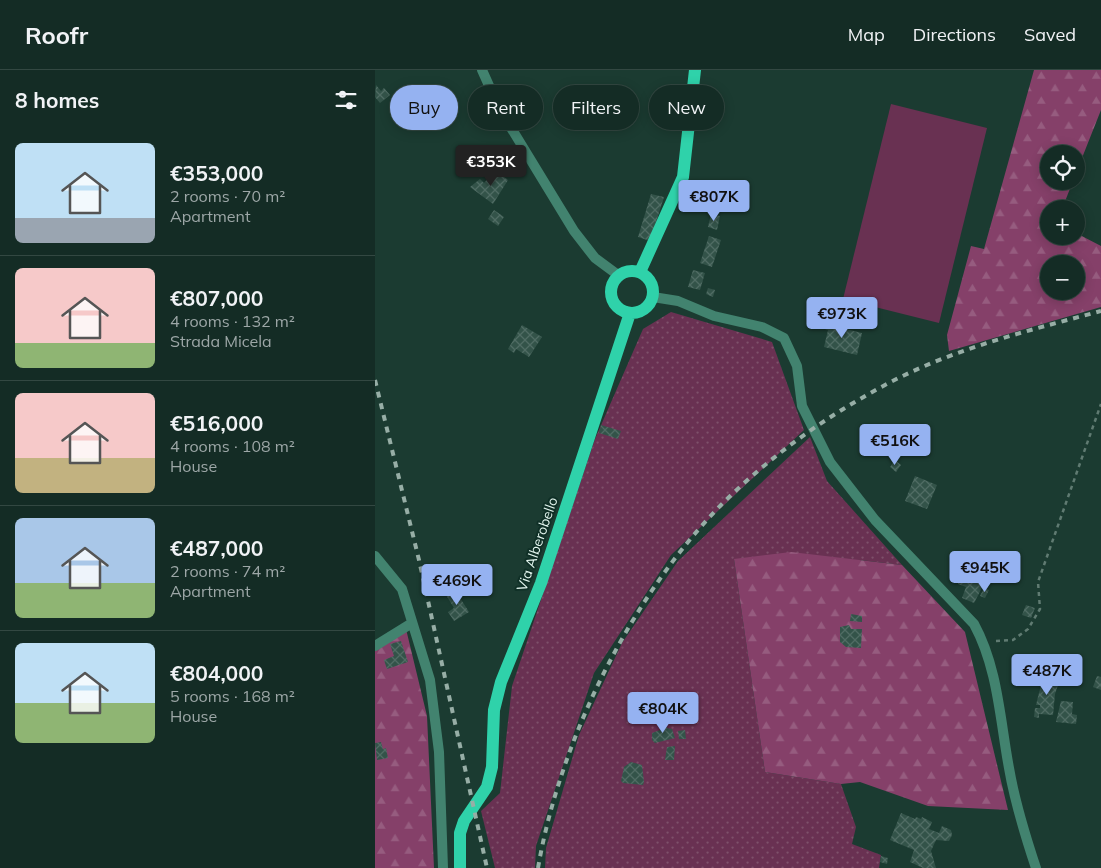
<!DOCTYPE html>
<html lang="en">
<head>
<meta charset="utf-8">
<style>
	body { margin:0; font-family:Mulish,sans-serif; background:#1d342d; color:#f1f3f6; height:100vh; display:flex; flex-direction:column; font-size:19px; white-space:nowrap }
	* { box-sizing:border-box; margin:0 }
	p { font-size:16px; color:#9da7a7 }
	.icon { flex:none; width:28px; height:28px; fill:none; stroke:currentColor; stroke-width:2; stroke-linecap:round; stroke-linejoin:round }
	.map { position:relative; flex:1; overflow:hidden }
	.panel { display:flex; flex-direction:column; background:#142c25; width:375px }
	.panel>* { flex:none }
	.guide { position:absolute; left:15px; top:15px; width:475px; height:45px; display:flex; gap:10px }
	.controls { position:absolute; left:665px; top:75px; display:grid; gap:10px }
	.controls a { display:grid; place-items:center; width:45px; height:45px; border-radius:50%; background:#142c25; box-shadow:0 2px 12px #0003,0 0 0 1px #334842; font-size:25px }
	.price { position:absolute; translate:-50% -42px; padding:0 11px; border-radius:5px; background:#95b2f1; color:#111; font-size:16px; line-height:32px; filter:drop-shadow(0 1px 2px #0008) }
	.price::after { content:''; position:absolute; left:50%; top:30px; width:15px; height:11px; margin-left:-8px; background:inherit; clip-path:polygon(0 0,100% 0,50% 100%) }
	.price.current { background:#222; color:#fff }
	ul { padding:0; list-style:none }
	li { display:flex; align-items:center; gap:15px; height:125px; padding:0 15px }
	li+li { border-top:1px solid #334842 }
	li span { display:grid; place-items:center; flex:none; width:140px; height:100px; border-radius:8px; color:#555 }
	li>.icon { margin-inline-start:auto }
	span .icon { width:60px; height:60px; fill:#fffc; stroke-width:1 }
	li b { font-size:21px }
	h2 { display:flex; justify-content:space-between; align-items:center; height:60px; padding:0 15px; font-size:21px }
	.pill { padding:0 18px; border-radius:22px; background:#142c25; box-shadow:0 2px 12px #0003,0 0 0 1px #334842; font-size:18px; line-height:45px }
	.pill.current { background:#95b2f1; color:#111 }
	header { display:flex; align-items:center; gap:30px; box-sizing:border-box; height:70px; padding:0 25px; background:#142c25; border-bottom:1px solid #334842 }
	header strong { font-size:24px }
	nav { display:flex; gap:28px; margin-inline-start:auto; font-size:18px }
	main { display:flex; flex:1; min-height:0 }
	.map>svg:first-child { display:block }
	.grass { fill:url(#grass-dots) }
	.forest { fill:url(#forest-firs); fill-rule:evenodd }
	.pitch { fill:#693152 }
	.building { fill:url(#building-cross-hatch) }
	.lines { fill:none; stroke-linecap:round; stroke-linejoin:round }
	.path { stroke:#607b72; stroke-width:2.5; stroke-dasharray:4 4; stroke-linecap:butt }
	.minor { stroke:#42836f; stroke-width:10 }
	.tertiary { stroke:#42836f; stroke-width:10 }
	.primary { stroke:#2fd2aa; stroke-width:12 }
	.rail { stroke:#97aea6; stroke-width:4; stroke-dasharray:6 6; stroke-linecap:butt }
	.labels { text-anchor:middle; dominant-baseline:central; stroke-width:4; stroke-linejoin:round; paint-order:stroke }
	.street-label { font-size:14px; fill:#e5f7f0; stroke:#103027 }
</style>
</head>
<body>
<header>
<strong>Roofr</strong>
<nav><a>Map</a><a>Directions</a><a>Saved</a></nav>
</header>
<main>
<section class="panel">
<h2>8 homes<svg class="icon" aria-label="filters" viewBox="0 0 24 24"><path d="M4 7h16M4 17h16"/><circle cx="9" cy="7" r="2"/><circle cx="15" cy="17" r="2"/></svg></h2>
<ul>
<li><span style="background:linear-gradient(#bfe0f5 75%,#9aa5b1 0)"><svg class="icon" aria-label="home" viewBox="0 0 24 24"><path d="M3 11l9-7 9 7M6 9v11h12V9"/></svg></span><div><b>€353,000</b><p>2 rooms · 70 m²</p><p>Apartment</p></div></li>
<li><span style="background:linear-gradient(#f6c9c9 75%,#8fb573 0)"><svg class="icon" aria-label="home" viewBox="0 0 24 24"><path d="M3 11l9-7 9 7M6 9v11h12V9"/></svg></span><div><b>€807,000</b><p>4 rooms · 132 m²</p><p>Strada Micela</p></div></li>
<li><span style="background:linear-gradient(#f6c9c9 65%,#c2b280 0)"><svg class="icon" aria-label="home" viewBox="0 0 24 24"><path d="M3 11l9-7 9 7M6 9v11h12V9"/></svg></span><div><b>€516,000</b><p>4 rooms · 108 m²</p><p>House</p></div></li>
<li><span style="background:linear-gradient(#a9c7e8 65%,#8fb573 0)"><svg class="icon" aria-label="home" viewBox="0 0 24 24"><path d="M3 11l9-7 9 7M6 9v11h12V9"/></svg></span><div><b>€487,000</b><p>2 rooms · 74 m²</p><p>Apartment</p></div></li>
<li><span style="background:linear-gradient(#bfe0f5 60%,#8fb573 0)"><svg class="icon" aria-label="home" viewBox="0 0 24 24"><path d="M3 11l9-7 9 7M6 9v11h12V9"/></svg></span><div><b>€804,000</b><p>5 rooms · 168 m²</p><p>House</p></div></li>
</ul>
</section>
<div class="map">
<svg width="726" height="798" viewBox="0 0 726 798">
	<defs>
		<pattern id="grass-dots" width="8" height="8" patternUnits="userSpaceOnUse" patternTransform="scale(1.25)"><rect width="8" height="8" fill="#693152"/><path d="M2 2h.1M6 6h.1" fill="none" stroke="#7e506b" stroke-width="1.8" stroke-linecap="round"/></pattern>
		<pattern id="forest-firs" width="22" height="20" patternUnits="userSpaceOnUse" patternTransform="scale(1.25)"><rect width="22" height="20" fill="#854069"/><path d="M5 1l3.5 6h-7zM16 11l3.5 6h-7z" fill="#965c7f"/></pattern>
		<pattern id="building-cross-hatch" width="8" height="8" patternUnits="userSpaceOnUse" patternTransform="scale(1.25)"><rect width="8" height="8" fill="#335349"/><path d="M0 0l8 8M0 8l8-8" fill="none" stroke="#506c64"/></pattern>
	</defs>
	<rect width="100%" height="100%" fill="#1b3b31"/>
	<path class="grass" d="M296 242 397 272 429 360 296 485 219 603 161 776 160 798H120L106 741 125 723 137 616 220 369 268 259Z
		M435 367 452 411 527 495 485 490 359 489 390 702 466 714 481 757 477 774 506 785 504 798H170L171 778 204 665 247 573 303 491Z"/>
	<path class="forest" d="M659 0H726V40L701 103V84H674V111H698L687 139H674V166H701V163L726 176V237L574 281 572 265 596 176 609 179ZM674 194H701V221H674Z
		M416 482 527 495 590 562 633 740 553 736 485 712 466 714 390 702 359 489Z
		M31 559 52 646 59 798H0V580Z"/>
	<path class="pitch" d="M516 34 612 58 564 253 468 229Z"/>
	<path class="building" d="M1 15 6 21 9 18 15 25 5 33 0 27Z
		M120 100 133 110 118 134 95 117 105 109 109 113Z
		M276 124 289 127 275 171 263 167Z
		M119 140 129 147 123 156 113 149Z
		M336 144 345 146 342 160 333 157Z
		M334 166 346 170 337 197 325 193Z
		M318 200 330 203 325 220 313 217Z
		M333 218 340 220 338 227 331 224Z
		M447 253 487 263 482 285 449 277 453 260 445 257Z
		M147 255 167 267 154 287 141 279 139 283 133 279Z
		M226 355 246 361 243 369 224 363Z
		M520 390 526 395 521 402 515 397Z
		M540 406 562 415 552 439 530 431Z
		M589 499 612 508 599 533 587 528 591 517 583 514Z
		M609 518 614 520 610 528 605 526Z
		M80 520 94 542 79 551 73 542 79 538 71 525Z
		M651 535 660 538 656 548 647 545Z
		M476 544 487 546V552L475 551Z
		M474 555 476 559H487L486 578 471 577 465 572V557Z
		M26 571 33 592 12 599 9 590 19 586 15 574Z
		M669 603 685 609 680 624 678 645 664 644V648L659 647 660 638H665V635H661Z
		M722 606 726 607V620L718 617Z
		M686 631 698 632 697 644 702 645 701 654 681 652Z
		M287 652H290L292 658 297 659 300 668 280 673 277 670V663L285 660Z
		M310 660 311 669H304L303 661Z
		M6 672 8 679 11 678 13 688 2 690 0 673Z
		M300 676 299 690H290L292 677Z
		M256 692 267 695 269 712 268 715 248 713 246 711 249 697Z
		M526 743 540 749 541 747 546 749 547 747 557 752 554 759 564 763 567 756 576 760 577 765 574 771 561 770 556 781 561 798H548L535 792 539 780 515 770Z
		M506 786 513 788 512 794 505 792Z"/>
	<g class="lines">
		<path class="path" d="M621 571 638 570 653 559 665 539 663 512 726 334"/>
		<path class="minor" d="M278 227 303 231 339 246 387 257 409 268 422 296 427 336 455 392 500 450 599 554C623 598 625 650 634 698 640 733 650 765 661 798
			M0 486 27 519 55 610 64 682 68 798
			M0 576 37 553"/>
		<path class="tertiary" d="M107 0 124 38 199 161 220 188 243 205"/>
		<path class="primary" d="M236 222a21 21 0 1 1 42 0a21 21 0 1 1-42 0Z
			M265 202 308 107 320 0
			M85 798V763L89 751 112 717 117 697 119 640 126 612 166 513 255 243"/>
		<path class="rail" d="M0 310 44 490 112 798
			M163 798C185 670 255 528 346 435 394 387 450 347 510 315 577 279 652 261 726 241"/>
	</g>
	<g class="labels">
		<g class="street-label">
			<text transform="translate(162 474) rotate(-71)">Via Alberobello</text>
		</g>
	</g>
</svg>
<div class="controls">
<a><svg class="icon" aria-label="locate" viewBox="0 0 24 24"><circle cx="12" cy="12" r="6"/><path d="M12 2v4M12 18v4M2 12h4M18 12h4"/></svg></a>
<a>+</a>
<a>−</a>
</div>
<b class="price current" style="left:116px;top:117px">€353K</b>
<b class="price" style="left:339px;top:152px">€807K</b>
<b class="price" style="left:467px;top:269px">€973K</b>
<b class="price" style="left:520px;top:396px">€516K</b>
<b class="price" style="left:610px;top:523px">€945K</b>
<b class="price" style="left:82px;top:536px">€469K</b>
<b class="price" style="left:672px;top:626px">€487K</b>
<b class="price" style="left:288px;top:664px">€804K</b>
<div class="guide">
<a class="pill current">Buy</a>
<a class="pill">Rent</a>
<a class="pill">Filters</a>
<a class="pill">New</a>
</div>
</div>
</main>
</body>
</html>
